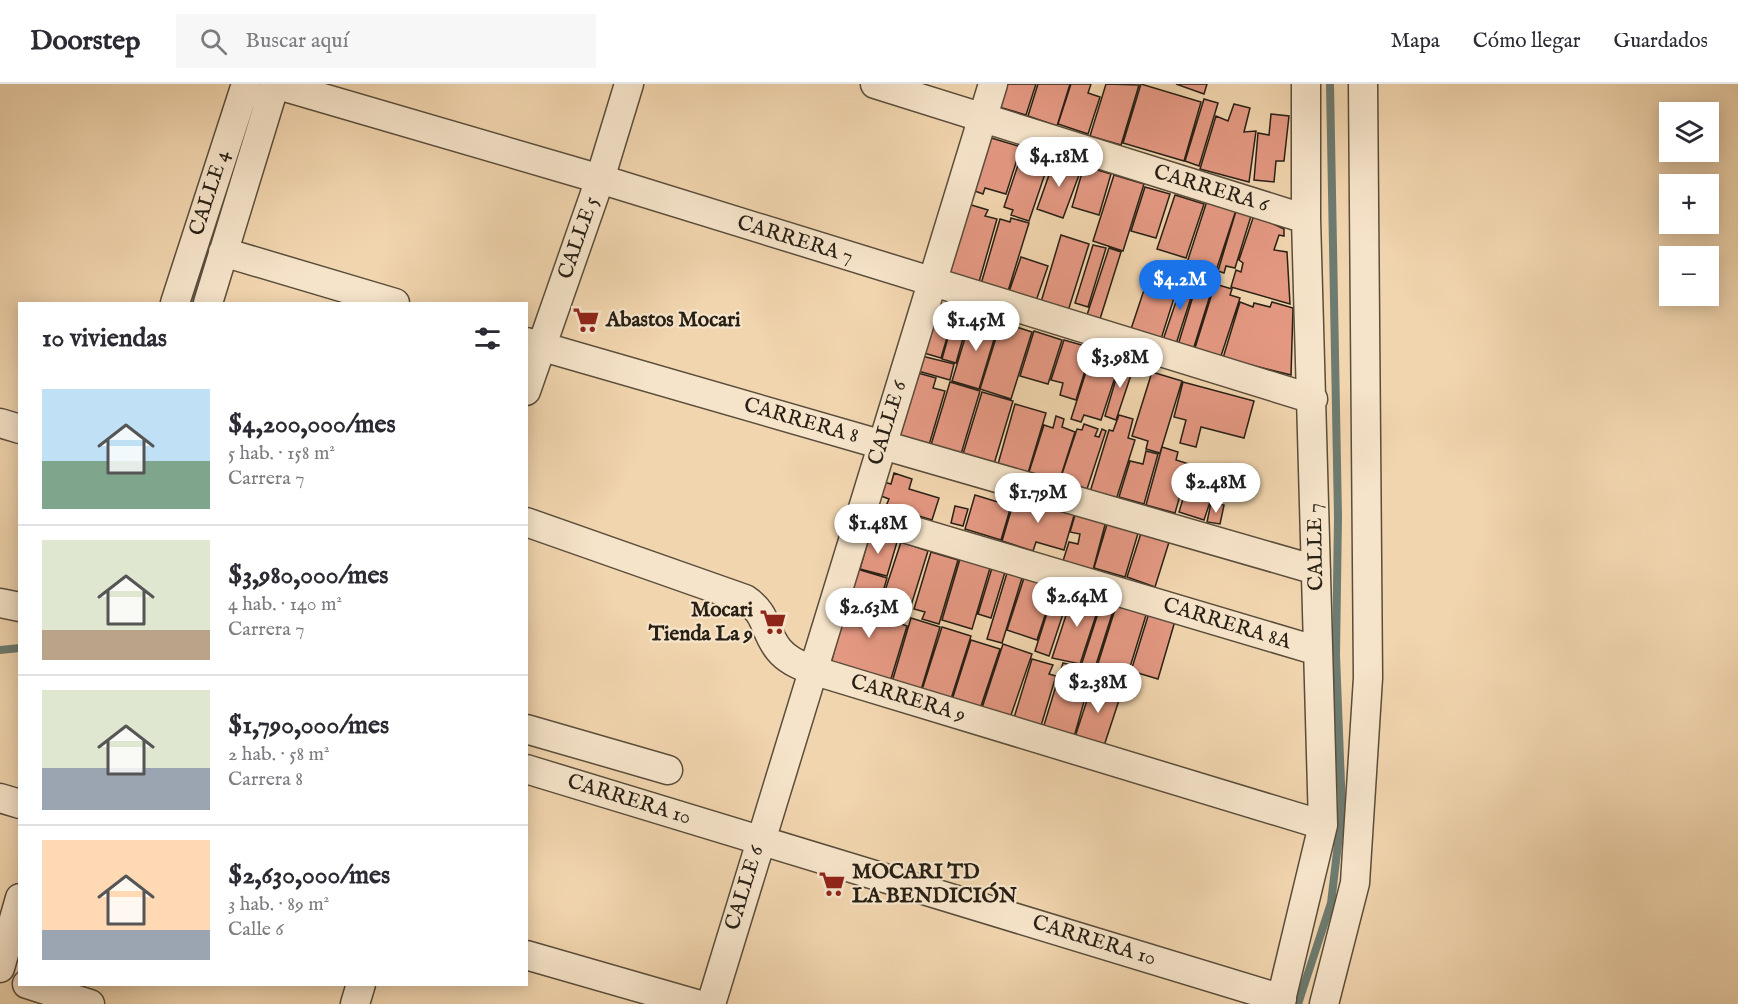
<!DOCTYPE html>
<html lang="es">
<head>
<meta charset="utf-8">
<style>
	body { margin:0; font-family:"IM FELL English",serif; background:#f7f7f7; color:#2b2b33; height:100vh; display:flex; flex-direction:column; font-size:22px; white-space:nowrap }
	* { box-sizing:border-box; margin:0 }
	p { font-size:20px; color:#7c7c81 }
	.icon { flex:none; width:33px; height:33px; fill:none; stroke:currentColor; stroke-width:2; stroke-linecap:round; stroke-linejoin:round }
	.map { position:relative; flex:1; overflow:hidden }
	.details { position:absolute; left:18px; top:218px; width:510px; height:684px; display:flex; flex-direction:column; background:#fff; border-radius:0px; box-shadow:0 3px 15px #0003 }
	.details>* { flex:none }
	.tools { position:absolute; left:1659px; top:18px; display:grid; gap:12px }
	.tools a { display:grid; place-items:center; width:60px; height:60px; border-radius:0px; background:#fff; box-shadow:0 3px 15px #0003; font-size:30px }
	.price { position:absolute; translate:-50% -51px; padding:0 14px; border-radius:21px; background:#fff; color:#222; font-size:20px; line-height:39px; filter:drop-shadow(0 2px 3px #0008) }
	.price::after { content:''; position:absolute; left:50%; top:36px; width:18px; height:14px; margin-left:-9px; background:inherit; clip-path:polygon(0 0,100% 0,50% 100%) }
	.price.selected { background:#1a73e8; color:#fff }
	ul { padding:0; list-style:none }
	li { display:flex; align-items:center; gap:18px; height:150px; padding:0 24px }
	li+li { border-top:2px solid #e1e1e2 }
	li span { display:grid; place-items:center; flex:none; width:168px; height:120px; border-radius:0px; color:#555 }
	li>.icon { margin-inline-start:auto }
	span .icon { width:72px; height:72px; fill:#fffc; stroke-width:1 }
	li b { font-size:26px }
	h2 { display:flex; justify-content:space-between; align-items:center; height:72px; padding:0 24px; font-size:26px }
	header { display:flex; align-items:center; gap:36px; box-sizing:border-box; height:84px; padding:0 30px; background:#fff; border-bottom:2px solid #e1e1e2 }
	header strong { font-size:28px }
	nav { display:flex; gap:33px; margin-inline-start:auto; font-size:21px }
	.search { width:420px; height:54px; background:#f7f7f7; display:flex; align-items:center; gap:15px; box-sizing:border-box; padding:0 21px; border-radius:0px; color:#7c7c81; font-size:22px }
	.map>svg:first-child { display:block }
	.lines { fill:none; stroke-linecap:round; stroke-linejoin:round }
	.stream { stroke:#6d7b70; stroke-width:8 }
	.building { fill:#e49882; stroke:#282015; stroke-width:1.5 }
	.minor-casing { stroke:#5a4d3b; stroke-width:31 }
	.minor { stroke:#f6e4ca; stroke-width:28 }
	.labels { text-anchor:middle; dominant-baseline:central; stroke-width:4.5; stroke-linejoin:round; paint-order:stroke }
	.street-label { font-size:21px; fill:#282015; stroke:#f6e4ca }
	.poi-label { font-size:21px; font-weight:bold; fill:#282015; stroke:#f6e4ca; text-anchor:start }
</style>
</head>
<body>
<header>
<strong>Doorstep</strong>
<div class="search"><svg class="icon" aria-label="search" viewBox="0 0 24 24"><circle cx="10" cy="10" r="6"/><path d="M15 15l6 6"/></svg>Buscar aquí</div>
<nav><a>Mapa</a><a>Cómo llegar</a><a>Guardados</a></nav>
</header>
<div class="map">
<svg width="1738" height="920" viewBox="0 0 1738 920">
	<rect width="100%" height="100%" fill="#f1d5ae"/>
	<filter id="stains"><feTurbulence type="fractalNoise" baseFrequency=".00333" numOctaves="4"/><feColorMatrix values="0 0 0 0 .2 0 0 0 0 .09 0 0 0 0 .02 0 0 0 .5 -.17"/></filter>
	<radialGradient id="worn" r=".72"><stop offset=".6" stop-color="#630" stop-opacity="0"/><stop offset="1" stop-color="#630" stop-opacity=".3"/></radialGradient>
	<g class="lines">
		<path class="stream" d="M193 219 215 149
			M0 566 20 564
			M1298 920 1331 819 1342 726 1336 571 1338 433 1330 0"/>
	</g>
	<path class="building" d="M1006 0H1036L1026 31 999 23Z
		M1038 0H1070L1057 42 1028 32Z
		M1071 0H1091L1088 9 1100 13 1088 50 1058 40Z
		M1106 0 1139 1 1121 61 1090 52Z
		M1141 0 1201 18 1184 77 1123 59Z
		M1176 0H1207L1204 10Z
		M1204 15 1218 19 1199 82 1185 77Z
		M1234 20 1250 24 1244 48 1256 47 1249 98 1200 85 1216 32 1228 37Z
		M1271 30 1289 32 1284 77H1276L1274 98 1254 96 1258 49 1269 51Z
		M988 53 1021 63 1006 110 985 104 983 110 972 106Z
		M1023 66 1050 75 1029 137 1011 131 1013 126 1004 123Z
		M1055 74 1082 83 1063 134 1037 125Z
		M1084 82 1111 90 1099 131 1072 123Z
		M1114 91 1144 100 1123 167 1093 157Z
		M1145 103 1170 110 1156 154 1131 147Z
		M1175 111 1204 120 1186 174 1157 165Z
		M1207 117 1236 126 1213 196 1184 188Z
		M968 120 988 126 985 132 997 135 979 198 949 189Z
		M1236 127 1251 132 1235 184 1226 182 1224 189 1218 187Z
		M1254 131 1284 145V152L1279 151 1274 166 1287 168 1290 220 1231 203 1236 186 1241 188 1243 179 1239 176Z
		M1011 134 1029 139 1008 207 981 200 1000 135 1010 138Z
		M1061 151 1089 160 1068 227 1041 218Z
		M1093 161 1106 164 1088 223 1075 219Z
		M1109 164 1121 168 1100 235 1087 231Z
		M1021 173 1048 182 1036 217 1009 208Z
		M1153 179 1182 189 1161 255 1131 245Z
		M1184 194 1196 198 1176 260 1163 256Z
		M1198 196 1213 202 1193 266 1178 261Z
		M1215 200 1232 205 1230 211 1240 214 1220 275 1194 267Z
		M1240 218 1253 223 1254 219 1270 223 1272 218 1293 224 1291 291 1223 274Z
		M937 225 954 230 941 274 924 269Z
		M955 229 969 233 956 279 942 275Z
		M972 231 999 239 979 305 952 297Z
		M1001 238 1032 248 1011 315 980 305Z
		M1034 247 1062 256 1048 300 1020 292Z
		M1064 256 1092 264 1076 316 1060 311 1063 299 1051 296Z
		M1093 266 1121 275 1101 336 1084 331 1081 338 1071 335Z
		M922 272 954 280 950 296 918 287Z
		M1122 275 1135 279 1116 336 1105 332Z
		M1152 288 1182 297 1160 369 1146 365 1148 357 1132 352Z
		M918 289 936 294 933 304 945 307 929 361 900 352Z
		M950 298 980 307 961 370 931 361Z
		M1183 298 1254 317 1244 354 1201 343 1196 363 1180 359 1186 336 1174 333Z
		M982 308 1013 317 994 380 963 370Z
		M1015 320 1046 329 1028 389 998 380Z
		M1119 331 1133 335 1128 354 1135 356 1116 416 1090 408 1109 346 1113 347Z
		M1056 332 1064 335 1062 343 1075 348 1059 398 1029 388 1044 341 1053 344Z
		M1084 340 1098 345 1095 352 1099 353 1102 345 1106 347 1087 405 1060 396 1077 345 1082 346Z
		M1162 363 1178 368 1176 376 1189 380 1175 429 1146 421Z
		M1146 367 1158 370 1144 420 1119 413 1130 377 1143 380Z
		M894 389 912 395 909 405 939 414 932 436 886 422 889 415 881 412 884 398 891 400Z
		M1191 389 1217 397 1204 436 1179 428Z
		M1016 410 1075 428 1064 466 1036 458 1033 467 1002 457Z
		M975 411 1011 422 1001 456 965 445Z
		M1211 419 1224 421 1220 440 1207 438Z
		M955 422 968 425 963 442 951 439Z
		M1076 428 1106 437 1093 486 1063 477 1069 458 1078 460 1080 450 1070 448Z
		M1108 437 1139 446 1125 493 1094 484Z
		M1142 446 1170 455 1155 503 1127 493Z
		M870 450 897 458 887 492 860 485Z
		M901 458 928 467 909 528 881 519Z
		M931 468 958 476 939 540 922 535 925 528 914 525Z
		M960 475 990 484 972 545 942 536Z
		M992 484 1005 488 991 534 978 530Z
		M857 485 887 494 880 518 850 510Z
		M1007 489 1022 494 1002 559 987 555Z
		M1024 494 1054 504 1037 556 1007 546Z
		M1056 501 1071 506 1049 572 1035 567Z
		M1086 507 1102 513 1080 580 1052 574 1073 510 1084 514Z
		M848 511 895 525 892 537 907 542 890 598 831 580Z
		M1117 519 1147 528 1126 596 1096 586Z
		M1101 520 1114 524 1094 587 1081 582Z
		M1149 529 1175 537 1158 595 1131 587Z
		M911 534 940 543 921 606 892 598Z
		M942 543 971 552 950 618 921 609Z
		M971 556 1000 565 980 625 952 616Z
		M1003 560 1032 570 1010 634 982 624Z
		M1032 575 1053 581 1049 590 1056 592 1040 645 1013 637Z
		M1063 579 1079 583 1076 596 1089 600 1072 660 1041 651Z
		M1095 592 1124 601 1102 668 1073 659Z"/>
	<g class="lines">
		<g class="minor-casing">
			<path id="minor" d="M275 0 600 95 1313 315
				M875 0 1306 135
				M223 168 395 219
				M175 219 246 0
				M208 219 275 0
				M526 258 1316 486
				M526 307 600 95 629 0
				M0 339 20 345
				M860 431 1318 567
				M526 438 745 515C769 531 763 547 779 566 788 577 800 581 812 586L1323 741
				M0 519 20 523
				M526 645 668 686
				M526 685 1282 915
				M0 714 20 720
				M526 871 696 920
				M0 884 20 814
				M27 900 90 920
				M355 920 361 900
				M711 920 993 0
				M1280 920 1323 741 1306 135V0
				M1324 920 1355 799 1368 594 1363 0"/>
		</g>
		<use href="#minor" class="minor"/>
	</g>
	<defs>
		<g id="supermarket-bare" transform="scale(2.07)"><path d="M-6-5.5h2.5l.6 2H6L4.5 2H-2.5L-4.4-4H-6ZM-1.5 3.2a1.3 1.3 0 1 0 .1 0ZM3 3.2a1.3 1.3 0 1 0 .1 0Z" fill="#8f2418" stroke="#f6e4ca" stroke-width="2.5" paint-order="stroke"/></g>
	</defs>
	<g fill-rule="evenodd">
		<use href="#supermarket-bare" x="586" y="236"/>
		<use href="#supermarket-bare" x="773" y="538"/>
		<use href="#supermarket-bare" x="832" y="800"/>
	</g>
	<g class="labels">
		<g class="street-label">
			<text transform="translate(1211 105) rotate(17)">CARRERA 6</text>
			<text transform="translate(210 109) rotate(-72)">CALLE 4</text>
			<text transform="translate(579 154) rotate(-71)">CALLE 5</text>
			<text transform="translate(795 156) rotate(17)">CARRERA 7</text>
			<text transform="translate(801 337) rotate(16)">CARRERA 8</text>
			<text transform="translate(888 339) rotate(-73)">CALLE 6</text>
			<text transform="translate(1316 463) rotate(-91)">CALLE 7</text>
			<text transform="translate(1227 540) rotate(17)">CARRERA 8A</text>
			<text transform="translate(908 615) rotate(17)">CARRERA 9</text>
			<text transform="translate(629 716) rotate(17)">CARRERA 10</text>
			<text transform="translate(745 804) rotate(-73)">CALLE 6</text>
			<text transform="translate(1094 857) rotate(17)">CARRERA 10</text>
		</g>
		<g class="poi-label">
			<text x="606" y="236">Abastos Mocari</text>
			<text x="753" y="526" text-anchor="end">Mocari<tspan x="753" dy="24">Tienda La 9</tspan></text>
			<text x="852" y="788">MOCARI TD<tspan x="852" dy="24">LA BENDICIÓN</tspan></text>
		</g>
	</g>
	<rect width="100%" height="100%" filter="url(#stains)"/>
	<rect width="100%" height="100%" fill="url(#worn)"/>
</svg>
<div class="tools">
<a><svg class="icon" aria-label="layers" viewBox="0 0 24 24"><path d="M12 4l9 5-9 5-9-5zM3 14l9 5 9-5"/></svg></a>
<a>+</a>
<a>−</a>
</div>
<b class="price" style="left:1059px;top:104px">$4.18M</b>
<b class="price selected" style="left:1180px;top:227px">$4.2M</b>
<b class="price" style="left:976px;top:268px">$1.45M</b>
<b class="price" style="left:1120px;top:305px">$3.98M</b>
<b class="price" style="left:1216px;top:430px">$2.48M</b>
<b class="price" style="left:1038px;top:440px">$1.79M</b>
<b class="price" style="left:878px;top:471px">$1.48M</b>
<b class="price" style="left:1077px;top:544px">$2.64M</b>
<b class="price" style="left:869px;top:555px">$2.63M</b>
<b class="price" style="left:1098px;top:630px">$2.38M</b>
<section class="details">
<h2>10 viviendas<svg class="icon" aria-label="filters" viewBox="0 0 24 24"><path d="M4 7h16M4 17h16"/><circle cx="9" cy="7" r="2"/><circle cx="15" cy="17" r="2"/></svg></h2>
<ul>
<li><span style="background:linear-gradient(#bfe0f5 60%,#7fa58c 0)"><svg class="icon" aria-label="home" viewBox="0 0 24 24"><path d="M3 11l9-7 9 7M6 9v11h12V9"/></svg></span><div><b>$4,200,000/mes</b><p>5 hab. · 158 m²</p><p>Carrera 7</p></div></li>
<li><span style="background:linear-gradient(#dfe7d0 75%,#b9a48a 0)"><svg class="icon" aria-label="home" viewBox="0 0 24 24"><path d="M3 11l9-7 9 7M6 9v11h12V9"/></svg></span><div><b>$3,980,000/mes</b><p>4 hab. · 140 m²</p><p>Carrera 7</p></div></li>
<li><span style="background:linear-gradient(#dfe7d0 65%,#9aa5b1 0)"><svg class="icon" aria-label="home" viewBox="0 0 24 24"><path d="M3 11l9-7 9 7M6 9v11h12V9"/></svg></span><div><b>$1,790,000/mes</b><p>2 hab. · 58 m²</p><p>Carrera 8</p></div></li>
<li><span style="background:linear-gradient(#ffd9b3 75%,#9aa5b1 0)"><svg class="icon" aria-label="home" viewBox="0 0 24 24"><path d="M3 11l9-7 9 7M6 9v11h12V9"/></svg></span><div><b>$2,630,000/mes</b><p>3 hab. · 89 m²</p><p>Calle 6</p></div></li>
</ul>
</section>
</div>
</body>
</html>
